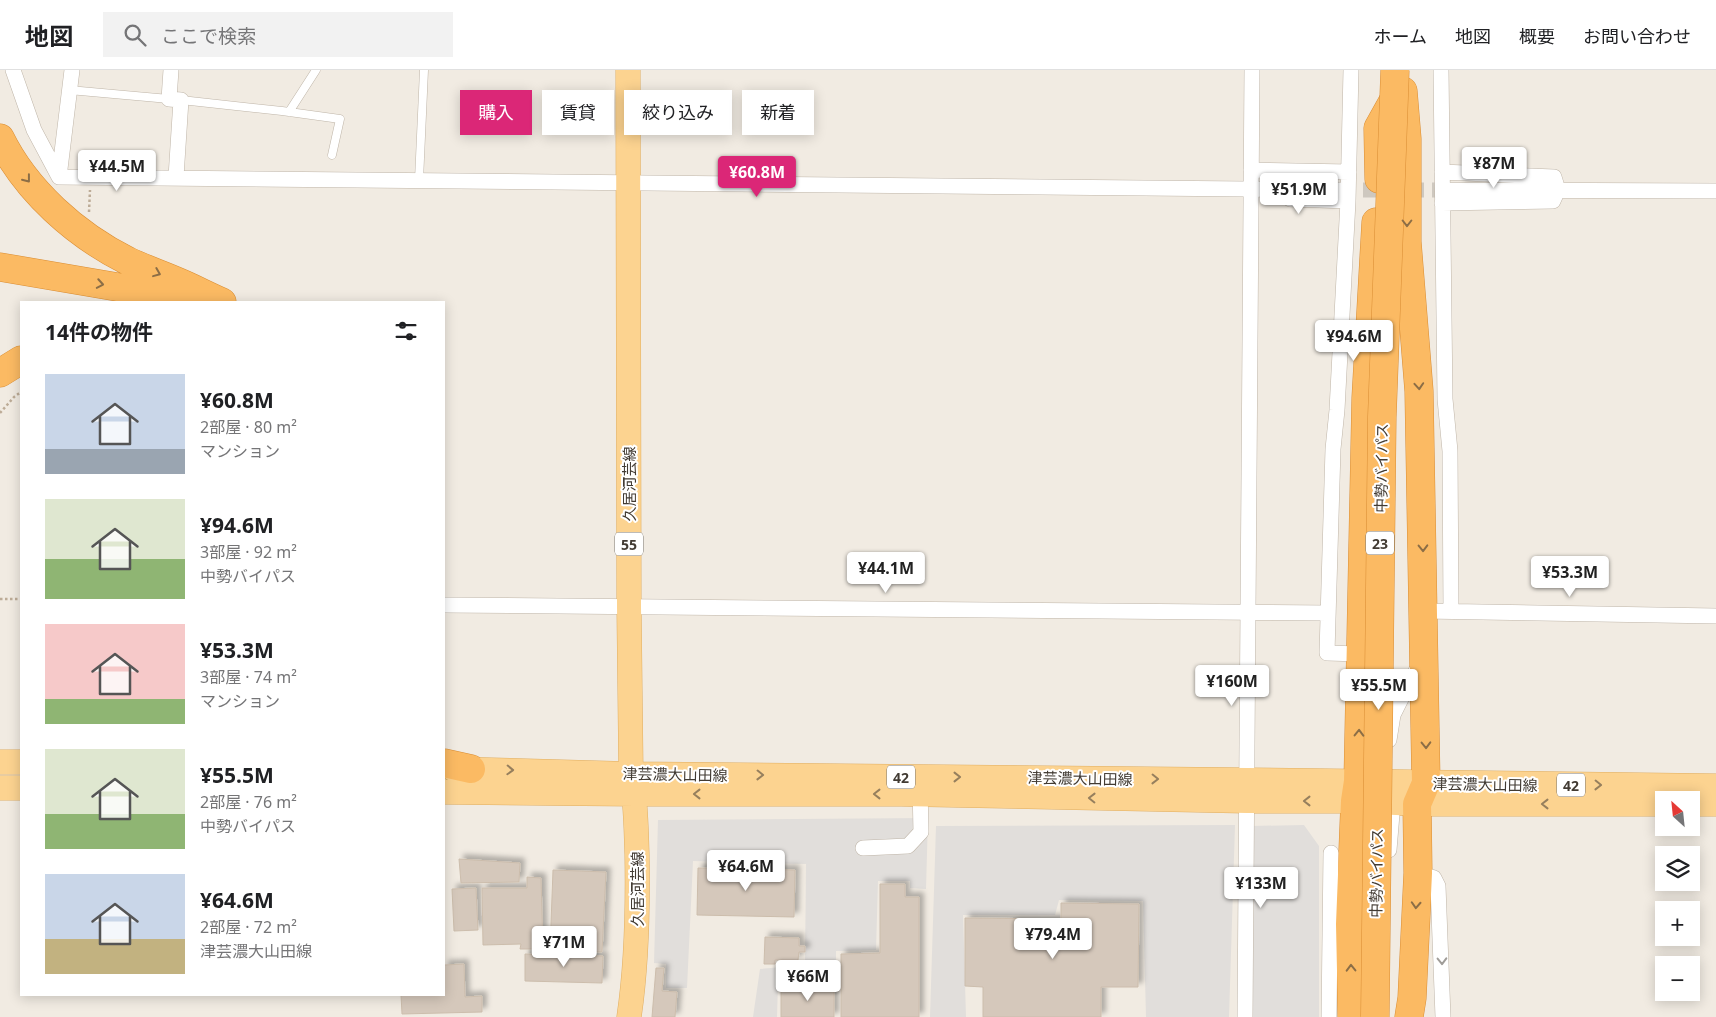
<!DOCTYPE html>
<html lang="ja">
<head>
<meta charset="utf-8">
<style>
	body { margin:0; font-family:"Noto Sans","Noto Sans JP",sans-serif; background:#f2f2f2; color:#202124; height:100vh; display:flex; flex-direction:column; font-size:19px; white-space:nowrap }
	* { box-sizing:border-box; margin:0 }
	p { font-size:16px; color:#757577 }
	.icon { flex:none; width:28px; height:28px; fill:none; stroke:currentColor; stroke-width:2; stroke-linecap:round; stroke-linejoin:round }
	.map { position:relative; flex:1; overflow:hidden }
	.sheet { position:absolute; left:20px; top:231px; width:425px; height:695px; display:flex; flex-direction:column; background:#fff; border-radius:0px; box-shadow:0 2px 12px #0003 }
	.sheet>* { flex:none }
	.banner { position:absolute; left:460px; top:20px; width:475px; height:45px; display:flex; gap:10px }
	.needle { width:32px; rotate:333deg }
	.buttons { position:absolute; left:1655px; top:721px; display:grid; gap:10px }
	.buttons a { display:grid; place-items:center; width:45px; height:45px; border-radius:0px; background:#fff; box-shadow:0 2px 12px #0003; font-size:25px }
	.price { position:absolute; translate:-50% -42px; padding:0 11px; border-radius:5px; background:#fff; color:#222; font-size:16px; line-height:32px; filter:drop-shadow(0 1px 2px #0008) }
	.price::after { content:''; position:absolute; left:50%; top:30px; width:15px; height:11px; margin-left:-8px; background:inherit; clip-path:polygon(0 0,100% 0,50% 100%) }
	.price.on { background:#db2777; color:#fff }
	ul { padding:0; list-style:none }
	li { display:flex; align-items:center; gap:15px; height:125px; padding:0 25px }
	li span { display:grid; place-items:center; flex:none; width:140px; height:100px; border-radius:0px; color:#555 }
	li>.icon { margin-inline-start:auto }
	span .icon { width:60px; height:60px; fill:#fffc; stroke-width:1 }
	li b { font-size:21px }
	h2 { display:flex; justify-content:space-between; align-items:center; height:60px; padding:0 25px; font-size:21px }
	.pill { padding:0 18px; border-radius:0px; background:#fff; box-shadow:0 2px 12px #0003; font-size:18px; line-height:45px }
	.pill.on { background:#db2777; color:#fff }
	header { display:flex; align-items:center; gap:30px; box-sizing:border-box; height:70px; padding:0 25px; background:#fff; border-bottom:1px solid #e0e0e0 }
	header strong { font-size:24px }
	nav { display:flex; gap:28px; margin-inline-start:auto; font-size:18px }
	.search { width:350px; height:45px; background:#f2f2f2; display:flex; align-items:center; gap:12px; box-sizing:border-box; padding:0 18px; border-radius:0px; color:#757577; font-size:19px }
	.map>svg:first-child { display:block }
	.parking { fill:#e1dedb }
	.building { fill:#d5c8bb; stroke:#ccbdac; filter:url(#shadow) }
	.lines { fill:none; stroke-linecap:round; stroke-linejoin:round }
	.street-tunnel { stroke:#cec8bf; stroke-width:15; stroke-dasharray:15 8; stroke-linecap:butt }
	.lane-casing { stroke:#bfb5a8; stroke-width:9 }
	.street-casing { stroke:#bfb5a8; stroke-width:16 }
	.primary-casing { stroke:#e0ae61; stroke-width:25 }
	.highway-casing { stroke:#d98d34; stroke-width:29 }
	.path { stroke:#bdac97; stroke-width:2.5; stroke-dasharray:2.5 2.5; stroke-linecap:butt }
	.lane { stroke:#fff; stroke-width:8 }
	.street { stroke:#fff; stroke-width:15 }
	.primary { stroke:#fcd390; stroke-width:24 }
	.highway { stroke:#fbba63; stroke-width:28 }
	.highway-bridge-casing { stroke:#d98d34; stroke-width:29; stroke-linecap:butt }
	.highway-bridge { stroke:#fbba63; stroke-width:28 }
	.oneway { stroke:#8c6e46 }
	.oneway2 { stroke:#967f5d }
	.oneway3 { stroke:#a09d99 }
	.labels { text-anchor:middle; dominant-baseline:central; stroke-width:4; stroke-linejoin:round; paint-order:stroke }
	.shield { fill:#fff; stroke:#7b7670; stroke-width:1 }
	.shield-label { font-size:14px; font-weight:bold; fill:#423b33 }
	.street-label { font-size:15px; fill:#423b33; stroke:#fff }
</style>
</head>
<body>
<header>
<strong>地図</strong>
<div class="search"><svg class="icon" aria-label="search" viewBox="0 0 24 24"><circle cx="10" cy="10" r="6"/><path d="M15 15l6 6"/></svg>ここで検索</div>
<nav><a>ホーム</a><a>地図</a><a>概要</a><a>お問い合わせ</a></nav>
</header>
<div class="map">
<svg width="1716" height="947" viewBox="0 0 1716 947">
	<defs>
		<filter id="shadow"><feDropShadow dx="4.5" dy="-4.5" stdDeviation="2.5" flood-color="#0004"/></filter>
	</defs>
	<rect width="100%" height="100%" fill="#f1ebe2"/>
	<path class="parking" d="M928 748 926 819 910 818V811H878L876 880 836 881V890L817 891 819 911 778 913 777 947H753L760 899 805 895 806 794 693 791 687 918H666V894L654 893 658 750Z
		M1235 755 1229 947H1146L1143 831 1059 830 1055 845H963L966 947H930L936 756Z
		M1304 755 1319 776V947H1250L1251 756Z"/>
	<path class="building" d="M459 789 520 793 519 812 461 813Z
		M698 798 795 800 794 847 697 845Z
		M553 800 606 802 602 882 550 880Z
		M527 807 541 808 543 879H520L521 874 483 875 482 818H527Z
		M880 814H905V827H919V947H841V884L880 883Z
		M476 818 478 860 454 861 452 819Z
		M1061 833 1139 834 1138 917H1101V947H983V917L965 916V848L1061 849Z
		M765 867 799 868V876H805V882H799L798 890H775V894H764Z
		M525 884 603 886 602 913 525 911Z
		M464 894 465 927 482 926V942L402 944 401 925H444V895Z
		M656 898H664L662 921 677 922 675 947H652Z
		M781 917H834V947H781Z"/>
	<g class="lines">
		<path class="street-tunnel" d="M1340 120H1448"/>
		<g class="lane-casing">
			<path id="lane" d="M69 20 169 29
				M181 30 282 41 340 49 332 85
				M289 42 316 0
				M419 110 424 0"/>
		</g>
		<g class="street-casing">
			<path id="street" d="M13 0 34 60 59 107
				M171 0 169 29 181 30 176 107
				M1351 0 1348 131 1337 340 1333 379 1327 583 1360 584
				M1441 0 1445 329 1450 381 1451 541
				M1251 100 1349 102
				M1442 102 1554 107 1558 120 1553 131 1442 133
				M59 107 1340 120
				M59 107 72 0
				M1448 120 1716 121
				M1290 129 1348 131
				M444 535 1328 543
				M1424 541 1716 546
				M1389 670 1393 645 1410 611 1421 593
				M863 778 908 776 921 762 920 716
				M1389 780 1393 732 1397 727
				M1418 803 1434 808 1438 816 1443 947
				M1245 947 1252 0
				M1329 947 1331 783"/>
		</g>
		<g class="primary-casing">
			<path id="primary" d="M628 0 629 537 631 704C636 730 636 757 637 784 638 839 637 893 629 947
				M0 692H21
				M453 699 631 704 1247 710 1716 716
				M0 718H21
				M444 722 635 724H901L1247 731H1355L1417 734H1664
				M1691 734H1716"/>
		</g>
		<g class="highway-casing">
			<path id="highway" d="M1403 21 1407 69V172L1419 321 1426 713 1417 734 1418 803 1412 928 1409 947
				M0 68C26 121 76 165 128 191 145 199 163 205 181 213 195 219 208 226 222 232
				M1379 109 1378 58 1397 24
				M0 197 123 218 176 230 198 232
				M0 303 21 290
				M444 693 471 699
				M1352 947 1350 854 1355 731 1358 711 1366 328 1376 152"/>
		</g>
		<path class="path" d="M89 142 90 120
			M0 343 14 327 21 322
			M0 529H21"/>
		<use href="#lane" class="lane"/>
		<use href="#street" class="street"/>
		<use href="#primary" class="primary"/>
		<use href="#highway" class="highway"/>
		<g class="highway-bridge-casing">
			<path id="highway-bridge" d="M1375 947 1382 347 1395 0"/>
		</g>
		<use href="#highway-bridge" class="highway-bridge"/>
	</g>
	<defs><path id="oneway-chevron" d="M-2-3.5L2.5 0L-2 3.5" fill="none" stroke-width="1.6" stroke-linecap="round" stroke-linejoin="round" transform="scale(1.25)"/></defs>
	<g class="oneway">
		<use href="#oneway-chevron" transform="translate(27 109) rotate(52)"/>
		<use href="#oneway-chevron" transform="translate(1407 153) rotate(90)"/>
		<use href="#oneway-chevron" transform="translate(157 203) rotate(22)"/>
		<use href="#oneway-chevron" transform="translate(100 214) rotate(10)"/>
		<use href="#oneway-chevron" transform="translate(1419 316) rotate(86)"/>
		<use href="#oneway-chevron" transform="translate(1423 478) rotate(89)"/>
		<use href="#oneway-chevron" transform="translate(1359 663) rotate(-89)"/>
		<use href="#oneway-chevron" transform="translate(1426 675) rotate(89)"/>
		<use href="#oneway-chevron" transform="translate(1416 835) rotate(93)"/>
		<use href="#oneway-chevron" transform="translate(1351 898) rotate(-91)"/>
	</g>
	<g class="oneway2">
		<use href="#oneway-chevron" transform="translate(510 700) rotate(2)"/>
		<use href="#oneway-chevron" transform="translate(760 705) rotate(1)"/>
		<use href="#oneway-chevron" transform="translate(957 707)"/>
		<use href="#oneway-chevron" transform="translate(1155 709) rotate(1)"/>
		<use href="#oneway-chevron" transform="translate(1598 715) rotate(1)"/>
		<use href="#oneway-chevron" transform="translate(697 724) rotate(180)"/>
		<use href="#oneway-chevron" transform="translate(877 724) rotate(180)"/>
		<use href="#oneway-chevron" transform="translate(1092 728) rotate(-179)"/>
		<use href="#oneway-chevron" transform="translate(1307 731) rotate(180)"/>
		<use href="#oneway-chevron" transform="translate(1545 734) rotate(180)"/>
	</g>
	<use class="oneway3" href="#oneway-chevron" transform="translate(1442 891) rotate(89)"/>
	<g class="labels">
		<g class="shield">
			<rect x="1366" y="461.5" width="28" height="23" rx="4"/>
			<rect x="615" y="462.5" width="28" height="23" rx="4"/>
			<rect x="887" y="695.5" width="28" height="23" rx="4"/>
			<rect x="1557" y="703.5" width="28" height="23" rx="4"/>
		</g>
		<g class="shield-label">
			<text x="1380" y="473">23</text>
			<text x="629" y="474">55</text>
			<text x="901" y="707">42</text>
			<text x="1571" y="715">42</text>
		</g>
		<g class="street-label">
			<text transform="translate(1381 398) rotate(-89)">中勢バイパス</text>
			<text transform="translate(629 414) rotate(-90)">久居河芸線</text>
			<text transform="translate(675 704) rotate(1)">津芸濃大山田線</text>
			<text transform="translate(1080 708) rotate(1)">津芸濃大山田線</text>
			<text transform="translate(1485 714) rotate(1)">津芸濃大山田線</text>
			<text transform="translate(1376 803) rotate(-89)">中勢バイパス</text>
			<text transform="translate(637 819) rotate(-90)">久居河芸線</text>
		</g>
	</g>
</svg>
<div class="buttons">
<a><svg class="needle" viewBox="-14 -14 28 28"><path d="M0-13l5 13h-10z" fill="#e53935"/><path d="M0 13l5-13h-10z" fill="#757577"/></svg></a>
<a><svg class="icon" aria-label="layers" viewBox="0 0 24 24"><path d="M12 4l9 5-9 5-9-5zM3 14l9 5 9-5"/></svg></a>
<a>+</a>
<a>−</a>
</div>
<b class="price" style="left:1494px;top:119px">¥87M</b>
<b class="price" style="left:117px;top:122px">¥44.5M</b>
<b class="price on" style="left:757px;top:128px">¥60.8M</b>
<b class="price" style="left:1299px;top:145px">¥51.9M</b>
<b class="price" style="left:1354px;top:292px">¥94.6M</b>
<b class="price" style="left:886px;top:524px">¥44.1M</b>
<b class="price" style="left:1570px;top:528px">¥53.3M</b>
<b class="price" style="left:1232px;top:637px">¥160M</b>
<b class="price" style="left:1379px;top:641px">¥55.5M</b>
<b class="price" style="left:746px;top:822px">¥64.6M</b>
<b class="price" style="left:1261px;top:839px">¥133M</b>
<b class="price" style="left:1053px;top:890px">¥79.4M</b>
<b class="price" style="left:564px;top:898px">¥71M</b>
<b class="price" style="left:808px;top:932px">¥66M</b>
<div class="banner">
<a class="pill on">購入</a>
<a class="pill">賃貸</a>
<a class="pill">絞り込み</a>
<a class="pill">新着</a>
</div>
<section class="sheet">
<h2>14件の物件<svg class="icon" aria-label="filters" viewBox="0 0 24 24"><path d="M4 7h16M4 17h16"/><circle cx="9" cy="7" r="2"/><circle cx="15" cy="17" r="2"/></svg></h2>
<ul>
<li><span style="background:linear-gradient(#c9d6e8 75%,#9aa5b1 0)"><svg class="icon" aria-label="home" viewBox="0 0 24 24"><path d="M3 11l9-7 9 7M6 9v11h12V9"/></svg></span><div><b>¥60.8M</b><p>2部屋 · 80 m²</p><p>マンション</p></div></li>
<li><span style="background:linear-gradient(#dfe7d0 60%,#8fb573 0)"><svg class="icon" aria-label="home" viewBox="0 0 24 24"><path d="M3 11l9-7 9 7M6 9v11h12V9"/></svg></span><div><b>¥94.6M</b><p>3部屋 · 92 m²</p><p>中勢バイパス</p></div></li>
<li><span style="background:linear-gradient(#f6c9c9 75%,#8fb573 0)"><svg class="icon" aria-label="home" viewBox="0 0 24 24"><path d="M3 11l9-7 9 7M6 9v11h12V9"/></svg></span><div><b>¥53.3M</b><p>3部屋 · 74 m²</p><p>マンション</p></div></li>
<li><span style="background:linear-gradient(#dfe7d0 65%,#8fb573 0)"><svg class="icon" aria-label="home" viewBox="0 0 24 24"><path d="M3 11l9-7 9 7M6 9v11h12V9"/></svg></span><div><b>¥55.5M</b><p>2部屋 · 76 m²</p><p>中勢バイパス</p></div></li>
<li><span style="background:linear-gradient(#c9d6e8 65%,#c2b280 0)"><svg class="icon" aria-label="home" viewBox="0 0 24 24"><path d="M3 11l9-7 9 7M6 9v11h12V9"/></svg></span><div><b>¥64.6M</b><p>2部屋 · 72 m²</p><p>津芸濃大山田線</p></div></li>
</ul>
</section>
</div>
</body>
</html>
